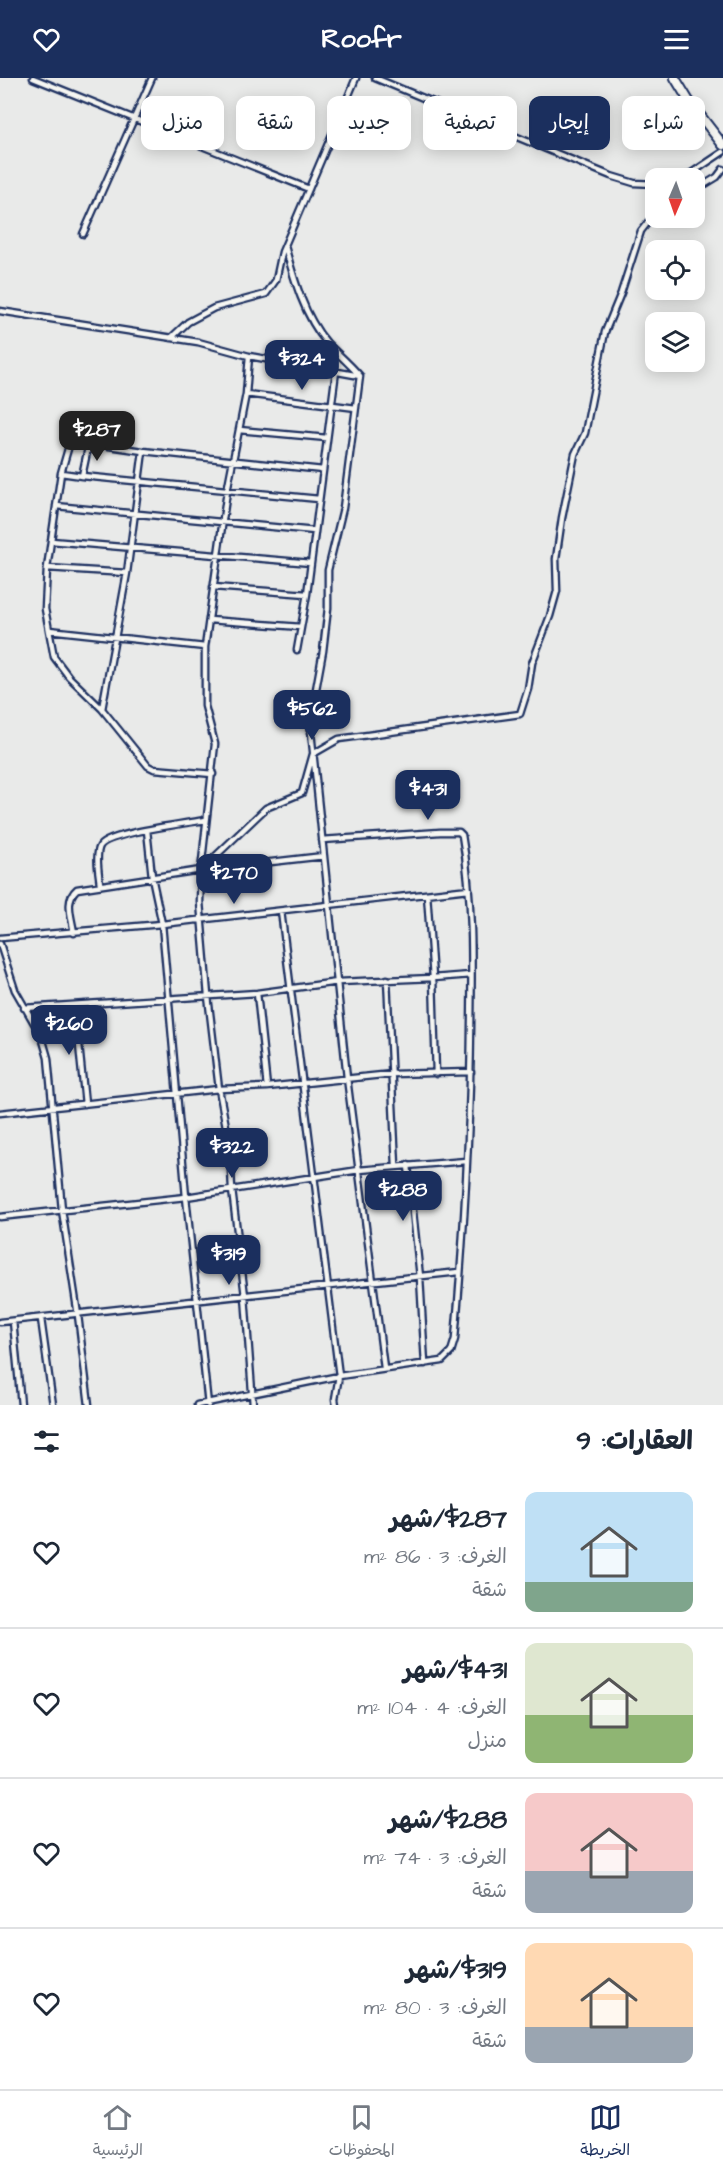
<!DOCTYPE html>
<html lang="ar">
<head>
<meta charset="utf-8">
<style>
	body { margin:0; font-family:"Architects Daughter","Playpen Sans Arabic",sans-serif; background:#f6f6f7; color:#1f2937; direction:rtl; height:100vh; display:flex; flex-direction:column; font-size:22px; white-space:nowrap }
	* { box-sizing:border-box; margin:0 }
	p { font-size:20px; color:#747a83 }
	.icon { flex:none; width:33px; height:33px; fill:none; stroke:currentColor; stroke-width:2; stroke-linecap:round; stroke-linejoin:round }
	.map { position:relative; height:1327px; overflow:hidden; direction:ltr }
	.side { display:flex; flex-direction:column; background:#fff; flex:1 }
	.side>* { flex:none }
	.banner { position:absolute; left:18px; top:18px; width:687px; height:54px; direction:rtl; display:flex; gap:12px }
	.needle { width:39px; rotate:182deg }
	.fabs { position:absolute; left:645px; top:90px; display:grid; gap:12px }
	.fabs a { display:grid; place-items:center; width:60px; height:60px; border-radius:12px; background:#fff; box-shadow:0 3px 15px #0003; font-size:30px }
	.price { position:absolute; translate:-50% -51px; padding:0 14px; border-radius:12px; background:#1b2f5e; color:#fff; font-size:20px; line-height:39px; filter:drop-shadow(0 2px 3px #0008) }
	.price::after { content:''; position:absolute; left:50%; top:36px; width:18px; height:14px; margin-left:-9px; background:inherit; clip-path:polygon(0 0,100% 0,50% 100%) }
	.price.active { background:#222; color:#fff }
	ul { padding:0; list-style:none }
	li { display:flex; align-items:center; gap:18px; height:150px; padding:0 30px }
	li+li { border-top:2px solid #e0e1e3 }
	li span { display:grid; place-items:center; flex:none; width:168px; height:120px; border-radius:12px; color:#555 }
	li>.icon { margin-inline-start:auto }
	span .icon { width:72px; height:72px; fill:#fffc; stroke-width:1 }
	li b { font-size:26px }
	h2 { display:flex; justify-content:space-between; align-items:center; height:72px; padding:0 30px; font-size:26px }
	.tag { padding:0 21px; border-radius:12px; background:#fff; box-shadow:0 3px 15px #0003; font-size:21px; line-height:54px }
	.tag.active { background:#1b2f5e; color:#fff }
	header { display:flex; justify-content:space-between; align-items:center; height:78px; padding:0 30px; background:#1b2f5e; color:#fff; font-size:27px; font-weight:700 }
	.dock { display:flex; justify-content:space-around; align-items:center; height:84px; border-top:2px solid #e0e1e3; background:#fff; font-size:16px; color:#747a83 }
	.dock a { display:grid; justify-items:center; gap:3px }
	.dock .active { color:#1b2f5e }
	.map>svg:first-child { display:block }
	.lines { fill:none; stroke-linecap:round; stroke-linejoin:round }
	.street-casing { stroke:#1b2f5e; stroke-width:9 }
	.highway-casing { stroke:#1b2f5e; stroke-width:12 }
	.street { stroke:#f6f6f2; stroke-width:4.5 }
	.highway { stroke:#f6f6f2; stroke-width:8 }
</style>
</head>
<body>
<header><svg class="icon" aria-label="menu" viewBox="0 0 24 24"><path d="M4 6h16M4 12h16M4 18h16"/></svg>Roofr<svg class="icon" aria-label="heart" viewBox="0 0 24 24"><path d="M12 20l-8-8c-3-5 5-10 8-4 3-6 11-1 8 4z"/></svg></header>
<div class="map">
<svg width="723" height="1327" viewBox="0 0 723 1327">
	<rect width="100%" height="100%" fill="#e9eae9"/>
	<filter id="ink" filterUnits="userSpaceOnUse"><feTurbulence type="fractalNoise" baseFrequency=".0167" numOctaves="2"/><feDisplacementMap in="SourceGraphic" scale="12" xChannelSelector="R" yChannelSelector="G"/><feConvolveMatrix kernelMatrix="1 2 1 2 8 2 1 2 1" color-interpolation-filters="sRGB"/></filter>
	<g filter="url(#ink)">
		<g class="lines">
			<g class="street-casing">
				<path id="street" d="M33 0 309 111
					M375 0 611 98 634 105 656 106
					M684 100 723 74
					M694 113 717 99 723 91
					M83 156 152 0
					M285 168C294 201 304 238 327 265 338 276 350 286 360 298L343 430 328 492V530L323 573 310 644 347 1000 384 1290
					M0 233 198 264 249 278 246 316 227 413 205 569V628L215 666 201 792
					M171 260 188 244 214 230 266 216 276 202 282 174 356 0
					M249 278 360 298
					M246 316 356 330
					M239 352 327 360
					M61 395 82 398 319 421
					M82 398 89 365
					M56 428 315 453
					M51 463 311 485
					M47 490 127 495
					M213 509 307 516
					M209 542 301 549
					M49 552 205 569
					M297 572 307 516 336 293
					M102 631 127 495 143 373
					M213 696 154 691 148 688 102 631 69 599 54 579 45 531 47 490 61 395 70 364 75 363 143 373 323 392
					M147 752 152 799 162 846 186 1119 208 1327
					M100 806C99 796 95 777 100 768 108 755 188 745 206 742
					M427 816 433 900 436 996
					M281 833 339 1298 335 1321 336 1327
					M74 855C72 840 64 822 77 811L201 792 324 778
					M0 860 162 846 469 811
					M0 866 15 912 42 959 48 980 62 1132 78 1237 89 1327
					M387 901 396 1088
					M257 915 267 1009
					M75 927 85 1026
					M24 930 257 915 338 904 433 900 471 897
					M0 1035 219 1011 267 1009 392 996 471 994
					M408 1087 420 1199 425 1286
					M0 1139 186 1119 359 1092 466 1083
					M41 1241 53 1327
					M13 1243 21 1327
					M0 1244 459 1194
					M197 1327 339 1298 442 1283 451 1274 455 1261C464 1157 470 1052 471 948 472 884 473 820 462 757L459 754H440L322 762
					M253 1327 245 1218 232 1112 230 1070 219 1011 208 918 200 824 201 792 266 730 302 715 313 676 339 661 520 636 528 611 532 585 550 538 557 513 556 481 562 440 575 376 585 355 605 254 621 215 641 153 656 134"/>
			</g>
			<g class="highway-casing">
				<path id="highway" d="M675 0 689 23 723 67"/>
			</g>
			<use href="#street" class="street"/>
			<use href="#highway" class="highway"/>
		</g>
	</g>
</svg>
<div class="fabs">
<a><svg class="needle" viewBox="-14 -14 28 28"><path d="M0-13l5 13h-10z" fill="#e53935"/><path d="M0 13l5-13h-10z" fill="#747a83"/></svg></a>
<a><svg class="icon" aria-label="locate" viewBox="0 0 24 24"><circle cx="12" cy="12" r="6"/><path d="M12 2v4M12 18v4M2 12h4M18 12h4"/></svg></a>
<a><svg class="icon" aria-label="layers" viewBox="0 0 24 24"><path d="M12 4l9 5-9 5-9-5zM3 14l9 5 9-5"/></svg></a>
</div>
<b class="price" style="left:302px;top:313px">$324</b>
<b class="price active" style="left:97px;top:384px">$287</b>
<b class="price" style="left:312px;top:663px">$562</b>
<b class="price" style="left:428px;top:743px">$431</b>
<b class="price" style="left:234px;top:827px">$270</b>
<b class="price" style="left:69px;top:978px">$260</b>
<b class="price" style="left:232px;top:1101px">$322</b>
<b class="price" style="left:403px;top:1144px">$288</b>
<b class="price" style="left:229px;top:1208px">$319</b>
<div class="banner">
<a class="tag">شراء</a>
<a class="tag active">إيجار</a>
<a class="tag">تصفية</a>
<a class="tag">جديد</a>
<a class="tag">شقة</a>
<a class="tag">منزل</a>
</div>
</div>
<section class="side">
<h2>العقارات: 9<svg class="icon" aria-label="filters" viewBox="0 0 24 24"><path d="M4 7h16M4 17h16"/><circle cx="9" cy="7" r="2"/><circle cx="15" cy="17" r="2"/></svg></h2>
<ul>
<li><span style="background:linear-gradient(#bfe0f5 75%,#7fa58c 0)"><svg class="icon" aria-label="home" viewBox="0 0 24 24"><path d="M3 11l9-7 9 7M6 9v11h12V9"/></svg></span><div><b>$287/شهر</b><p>الغرف: 3 · 86 m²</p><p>شقة</p></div><svg class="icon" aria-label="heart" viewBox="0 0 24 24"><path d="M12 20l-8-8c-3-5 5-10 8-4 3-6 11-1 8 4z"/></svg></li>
<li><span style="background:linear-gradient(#dfe7d0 60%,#8fb573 0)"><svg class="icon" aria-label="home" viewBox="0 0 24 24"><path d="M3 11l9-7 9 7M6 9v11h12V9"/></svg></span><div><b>$431/شهر</b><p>الغرف: 4 · 104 m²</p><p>منزل</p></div><svg class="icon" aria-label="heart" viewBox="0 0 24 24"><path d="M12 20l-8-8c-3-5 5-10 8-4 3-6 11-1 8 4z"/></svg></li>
<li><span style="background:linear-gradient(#f6c9c9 65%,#9aa5b1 0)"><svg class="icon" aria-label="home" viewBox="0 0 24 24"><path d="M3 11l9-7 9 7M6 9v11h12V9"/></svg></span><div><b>$288/شهر</b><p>الغرف: 3 · 74 m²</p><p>شقة</p></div><svg class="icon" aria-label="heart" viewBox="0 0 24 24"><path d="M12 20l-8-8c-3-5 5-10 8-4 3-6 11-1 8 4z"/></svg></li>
<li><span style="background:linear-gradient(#ffd9b3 70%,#9aa5b1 0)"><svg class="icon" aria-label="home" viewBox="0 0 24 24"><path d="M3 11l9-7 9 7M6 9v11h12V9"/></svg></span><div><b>$319/شهر</b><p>الغرف: 3 · 80 m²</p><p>شقة</p></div><svg class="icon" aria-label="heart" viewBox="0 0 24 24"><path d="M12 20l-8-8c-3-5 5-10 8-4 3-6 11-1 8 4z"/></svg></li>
</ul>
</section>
<nav class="dock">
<a class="active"><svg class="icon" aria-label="map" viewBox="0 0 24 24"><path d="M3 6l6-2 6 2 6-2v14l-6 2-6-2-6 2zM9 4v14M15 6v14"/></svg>الخريطة</a>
<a><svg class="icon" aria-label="saved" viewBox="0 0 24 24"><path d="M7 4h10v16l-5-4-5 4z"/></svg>المحفوظات</a>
<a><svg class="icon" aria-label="home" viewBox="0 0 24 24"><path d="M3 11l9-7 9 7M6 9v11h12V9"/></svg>الرئيسية</a>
</nav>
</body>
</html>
